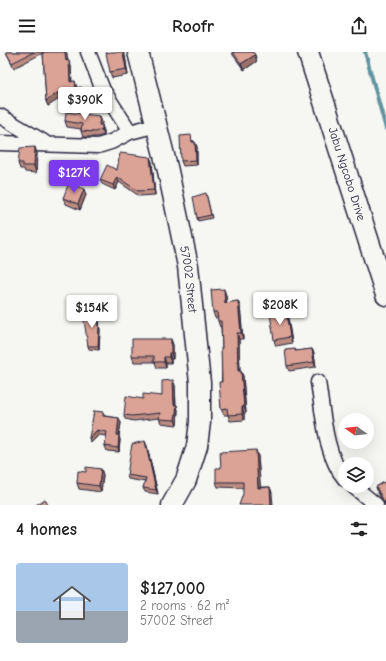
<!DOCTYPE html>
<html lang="en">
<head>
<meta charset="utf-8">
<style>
	body { margin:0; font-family:"Comic Neue",sans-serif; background:#f6f6f6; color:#222; height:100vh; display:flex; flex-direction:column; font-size:15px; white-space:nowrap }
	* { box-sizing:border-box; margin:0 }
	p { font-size:13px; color:#767676 }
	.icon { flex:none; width:22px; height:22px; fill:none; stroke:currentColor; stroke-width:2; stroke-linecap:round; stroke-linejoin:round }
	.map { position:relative; height:453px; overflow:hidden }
	.details { display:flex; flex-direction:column; background:#fff; flex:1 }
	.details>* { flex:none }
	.needle { width:26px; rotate:284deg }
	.fabs { position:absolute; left:338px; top:361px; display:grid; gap:8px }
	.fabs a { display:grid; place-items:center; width:36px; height:36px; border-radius:50%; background:#fff; box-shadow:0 4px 16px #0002; font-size:20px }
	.price { position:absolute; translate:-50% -34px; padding:0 9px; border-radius:4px; background:#fff; color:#222; font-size:13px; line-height:26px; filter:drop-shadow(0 1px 2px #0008) }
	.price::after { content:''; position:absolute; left:50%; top:24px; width:12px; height:9px; margin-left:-6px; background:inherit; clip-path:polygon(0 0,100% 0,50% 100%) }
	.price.active { background:#7c3aed; color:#fff }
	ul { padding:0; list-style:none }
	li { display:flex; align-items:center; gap:12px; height:100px; padding:0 16px }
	li span { display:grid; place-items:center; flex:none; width:112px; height:80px; border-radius:4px; color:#555 }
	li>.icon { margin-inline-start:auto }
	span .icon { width:48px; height:48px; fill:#fffc; stroke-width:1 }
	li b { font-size:17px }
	h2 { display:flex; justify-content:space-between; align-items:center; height:48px; padding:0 16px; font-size:17px }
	header { display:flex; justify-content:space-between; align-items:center; height:52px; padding:0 16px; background:#fff; font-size:18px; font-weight:800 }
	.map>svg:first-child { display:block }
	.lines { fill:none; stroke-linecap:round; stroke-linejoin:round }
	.stream { stroke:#6293a0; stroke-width:4 }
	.street-casing { stroke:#22223b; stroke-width:17 }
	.secondary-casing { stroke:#22223b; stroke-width:23 }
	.street { stroke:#f6f6f2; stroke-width:14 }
	.secondary { stroke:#f6f6f2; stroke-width:20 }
	.wall { fill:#bc8c81; stroke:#22223b }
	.shaded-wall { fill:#997269; stroke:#22223b }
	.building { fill:#dba396; stroke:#22223b }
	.labels { text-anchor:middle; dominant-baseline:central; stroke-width:3; stroke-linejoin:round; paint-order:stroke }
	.street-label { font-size:12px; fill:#22223b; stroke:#f6f6f2 }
</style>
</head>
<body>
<header><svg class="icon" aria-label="menu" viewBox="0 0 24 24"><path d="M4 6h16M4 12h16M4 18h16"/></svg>Roofr<svg class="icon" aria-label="share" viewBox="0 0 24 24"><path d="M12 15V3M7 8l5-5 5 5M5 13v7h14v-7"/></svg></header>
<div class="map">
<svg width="386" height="453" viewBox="0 0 386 453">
	<rect width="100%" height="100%" fill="#f6f6f2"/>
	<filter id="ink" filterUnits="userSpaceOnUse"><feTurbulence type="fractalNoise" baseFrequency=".025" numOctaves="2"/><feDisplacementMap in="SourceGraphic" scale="8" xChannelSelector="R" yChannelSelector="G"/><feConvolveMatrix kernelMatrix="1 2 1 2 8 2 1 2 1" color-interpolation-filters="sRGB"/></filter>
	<g filter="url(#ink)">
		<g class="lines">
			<path class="stream" d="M365 0 386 77"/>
			<g class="street-casing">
				<path id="street" d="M88 0 103 38 130 80
					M0 64 44 90
					M0 91 98 94 111 90 130 80 157 73
					M318 330C323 360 325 404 345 427
					M353 434 376 453"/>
			</g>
			<g class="secondary-casing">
				<g id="secondary">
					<path id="s1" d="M138 0 168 119 188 214 200 331V370L197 394 186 428 172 453"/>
					<path id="s2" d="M308 0 386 243"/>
				</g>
			</g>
			<use href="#street" class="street"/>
			<use href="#secondary" class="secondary"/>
		</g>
		<path class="wall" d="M6 0H66L67 9 71 14 72 30 75 29 77 36 83 41 84 51 62 55 60 46 48 54 46 49 43 1 14 16Z
			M232 0H253L255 3 257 9 244 18 233 3Z
			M125 4 128 23 112 26 110 20Z
			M65 69 102 70 101 73 104 79V83L97 85H83L81 79V77L67 75Z
			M193 88 194 90H195L197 95V113L183 114 181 109Z
			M37 101 36 121 25 120 24 117H20L18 111Z
			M150 105 152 110 155 143 139 144 119 130 115 138 102 132 100 128 117 118Z
			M86 143 80 158 66 152 63 146Z
			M207 145 212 166 198 169 197 166Z
			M226 243 227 251 238 249 240 254 243 287H239L240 319 243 324 246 361H244V368L230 369 228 363H224L221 357 222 296 221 275H220L218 269V266H215L213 260Z
			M96 265 99 268 100 278 99 298 89 297 88 294Z
			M288 266 292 291 276 294 274 288Z
			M171 287 173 293V307H171V311H166V316H157L155 310H134L132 304Z
			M295 297 296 299 312 297 314 301 316 315 289 319 287 314Z
			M175 333 176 353 178 358 177 373 161 371 159 366 134 369 125 367 124 363 143 347 162 344Z
			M103 360 105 364 119 366 121 371 119 384 120 388 119 400 107 399 105 394 106 384 99 383 91 391 89 386Z
			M147 394 158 442 145 440 143 436 145 430 128 427 127 423Z
			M258 404 260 435H270L272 441 243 436 218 435 216 430 221 416Z
			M101 417 103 423 101 440 79 437 77 431 86 420Z
			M386 429V453H385L378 441 376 435Z"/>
		<path class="shaded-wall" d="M65 0H66L67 1 68 14 66 9Z
			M123 0 125 4 128 23 126 17Z
			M255 3 257 9 244 18 241 12Z
			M69 8 71 14 72 35 70 30Z
			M81 35 83 41 84 51 82 46Z
			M59 40 61 46 48 54 46 49Z
			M100 64 102 70 101 79 99 73Z
			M102 73 104 79V83L102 77Z
			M195 90 197 95V113L196 108Z
			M35 95 37 101 36 121 34 114Z
			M150 105 152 110 155 143 154 138Z
			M117 125 119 130 115 138 113 133Z
			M84 137 86 143 80 158 78 152Z
			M224 237 226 243 227 257 225 251Z
			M238 249 240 254 243 287 241 281Z
			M286 260 288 266 292 291 290 285Z
			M98 265 100 278 99 298 98 294Z
			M237 281 239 287 240 325 238 319Z
			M171 287 173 293V307L171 301Z
			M312 297 314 301 316 315 314 310Z
			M169 301 171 307V311L169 305Z
			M164 305 166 311V316L164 310Z
			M241 319 243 324 246 361 244 355Z
			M173 328 175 333 176 358 174 353Z
			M177 353 178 358 177 373 175 368Z
			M242 355 244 361V368L242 362Z
			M119 366 121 371 119 384 120 388 119 400 118 396 117 383Z
			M97 378 99 383 91 391 89 386Z
			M145 389 147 394 158 442 156 438Z
			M256 398 258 404 261 441 258 436Z
			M101 417 103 423 101 440 99 434Z
			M270 435 272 441 273 453H271Z"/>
		<path class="building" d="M6 0H34L12 11Z
			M43 0H65L66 9 69 8 70 30 75 29 76 36 81 35 82 46 60 49 59 40 46 49Z
			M111 0H123L126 17 110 20 106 1Z
			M233 0H253L255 3 241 12Z
			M66 60 100 64 99 73H102V77L95 80 81 79 82 72 65 69Z
			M191 83 192 90H195L196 108 181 109 180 84Z
			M35 95 34 114H23V111H18L20 96Z
			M120 101 150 105 154 138 138 139 117 125 113 133 100 128 107 113 117 118Z
			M69 131 84 137 78 152 63 146Z
			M206 141 211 163 197 166 193 145Z
			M224 237 225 251 238 249 241 281H237L238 319H241L244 355H242V362L228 363 227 356 221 357 219 330H222L221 296H222L221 269H218L217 260H213L211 238Z
			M94 260 95 265H98L99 275 98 294H88L83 262Z
			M286 260 290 285 274 288 270 262Z
			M132 287H171V301H169V305H164V310H154V304H132Z
			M295 297V299L312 297 314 310 287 314 285 298Z
			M173 328 174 353H177L175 368 159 367 160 361 132 364 124 363 126 344 143 347V342L162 344V329Z
			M94 359 103 360V364L119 366 117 383H119L118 396 105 394 107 380 97 378 89 386Z
			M145 389 156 438 143 436 146 426 127 423 132 392Z
			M256 398 258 436 270 435 271 453H239L243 442V430H216V416H221L220 400Z
			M86 415 101 417 99 434 77 431 78 419 86 420Z
			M386 429V453L376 435Z
			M45 447 48 453H36Z"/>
	</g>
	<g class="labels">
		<g class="street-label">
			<text stroke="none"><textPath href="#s2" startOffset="128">Jabu Ngcobo Drive</textPath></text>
			<text stroke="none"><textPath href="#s1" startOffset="233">57002 Street</textPath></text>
		</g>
	</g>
</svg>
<div class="fabs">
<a><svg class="needle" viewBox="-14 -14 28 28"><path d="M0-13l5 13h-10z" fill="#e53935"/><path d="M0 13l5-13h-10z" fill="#767676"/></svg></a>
<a><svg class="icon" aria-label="layers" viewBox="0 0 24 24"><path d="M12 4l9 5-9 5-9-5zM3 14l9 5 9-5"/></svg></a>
</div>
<b class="price" style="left:85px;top:69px">$390K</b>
<b class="price active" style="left:74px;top:142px">$127K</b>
<b class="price" style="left:280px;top:274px">$208K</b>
<b class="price" style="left:92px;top:277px">$154K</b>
</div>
<section class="details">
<h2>4 homes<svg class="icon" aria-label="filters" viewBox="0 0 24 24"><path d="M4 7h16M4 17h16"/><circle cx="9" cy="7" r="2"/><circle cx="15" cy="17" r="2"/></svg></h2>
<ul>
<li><span style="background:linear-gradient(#a9c7e8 60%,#9aa5b1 0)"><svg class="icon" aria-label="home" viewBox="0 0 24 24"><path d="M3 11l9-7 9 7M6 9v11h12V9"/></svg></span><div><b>$127,000</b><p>2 rooms · 62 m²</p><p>57002 Street</p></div></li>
</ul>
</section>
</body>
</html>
